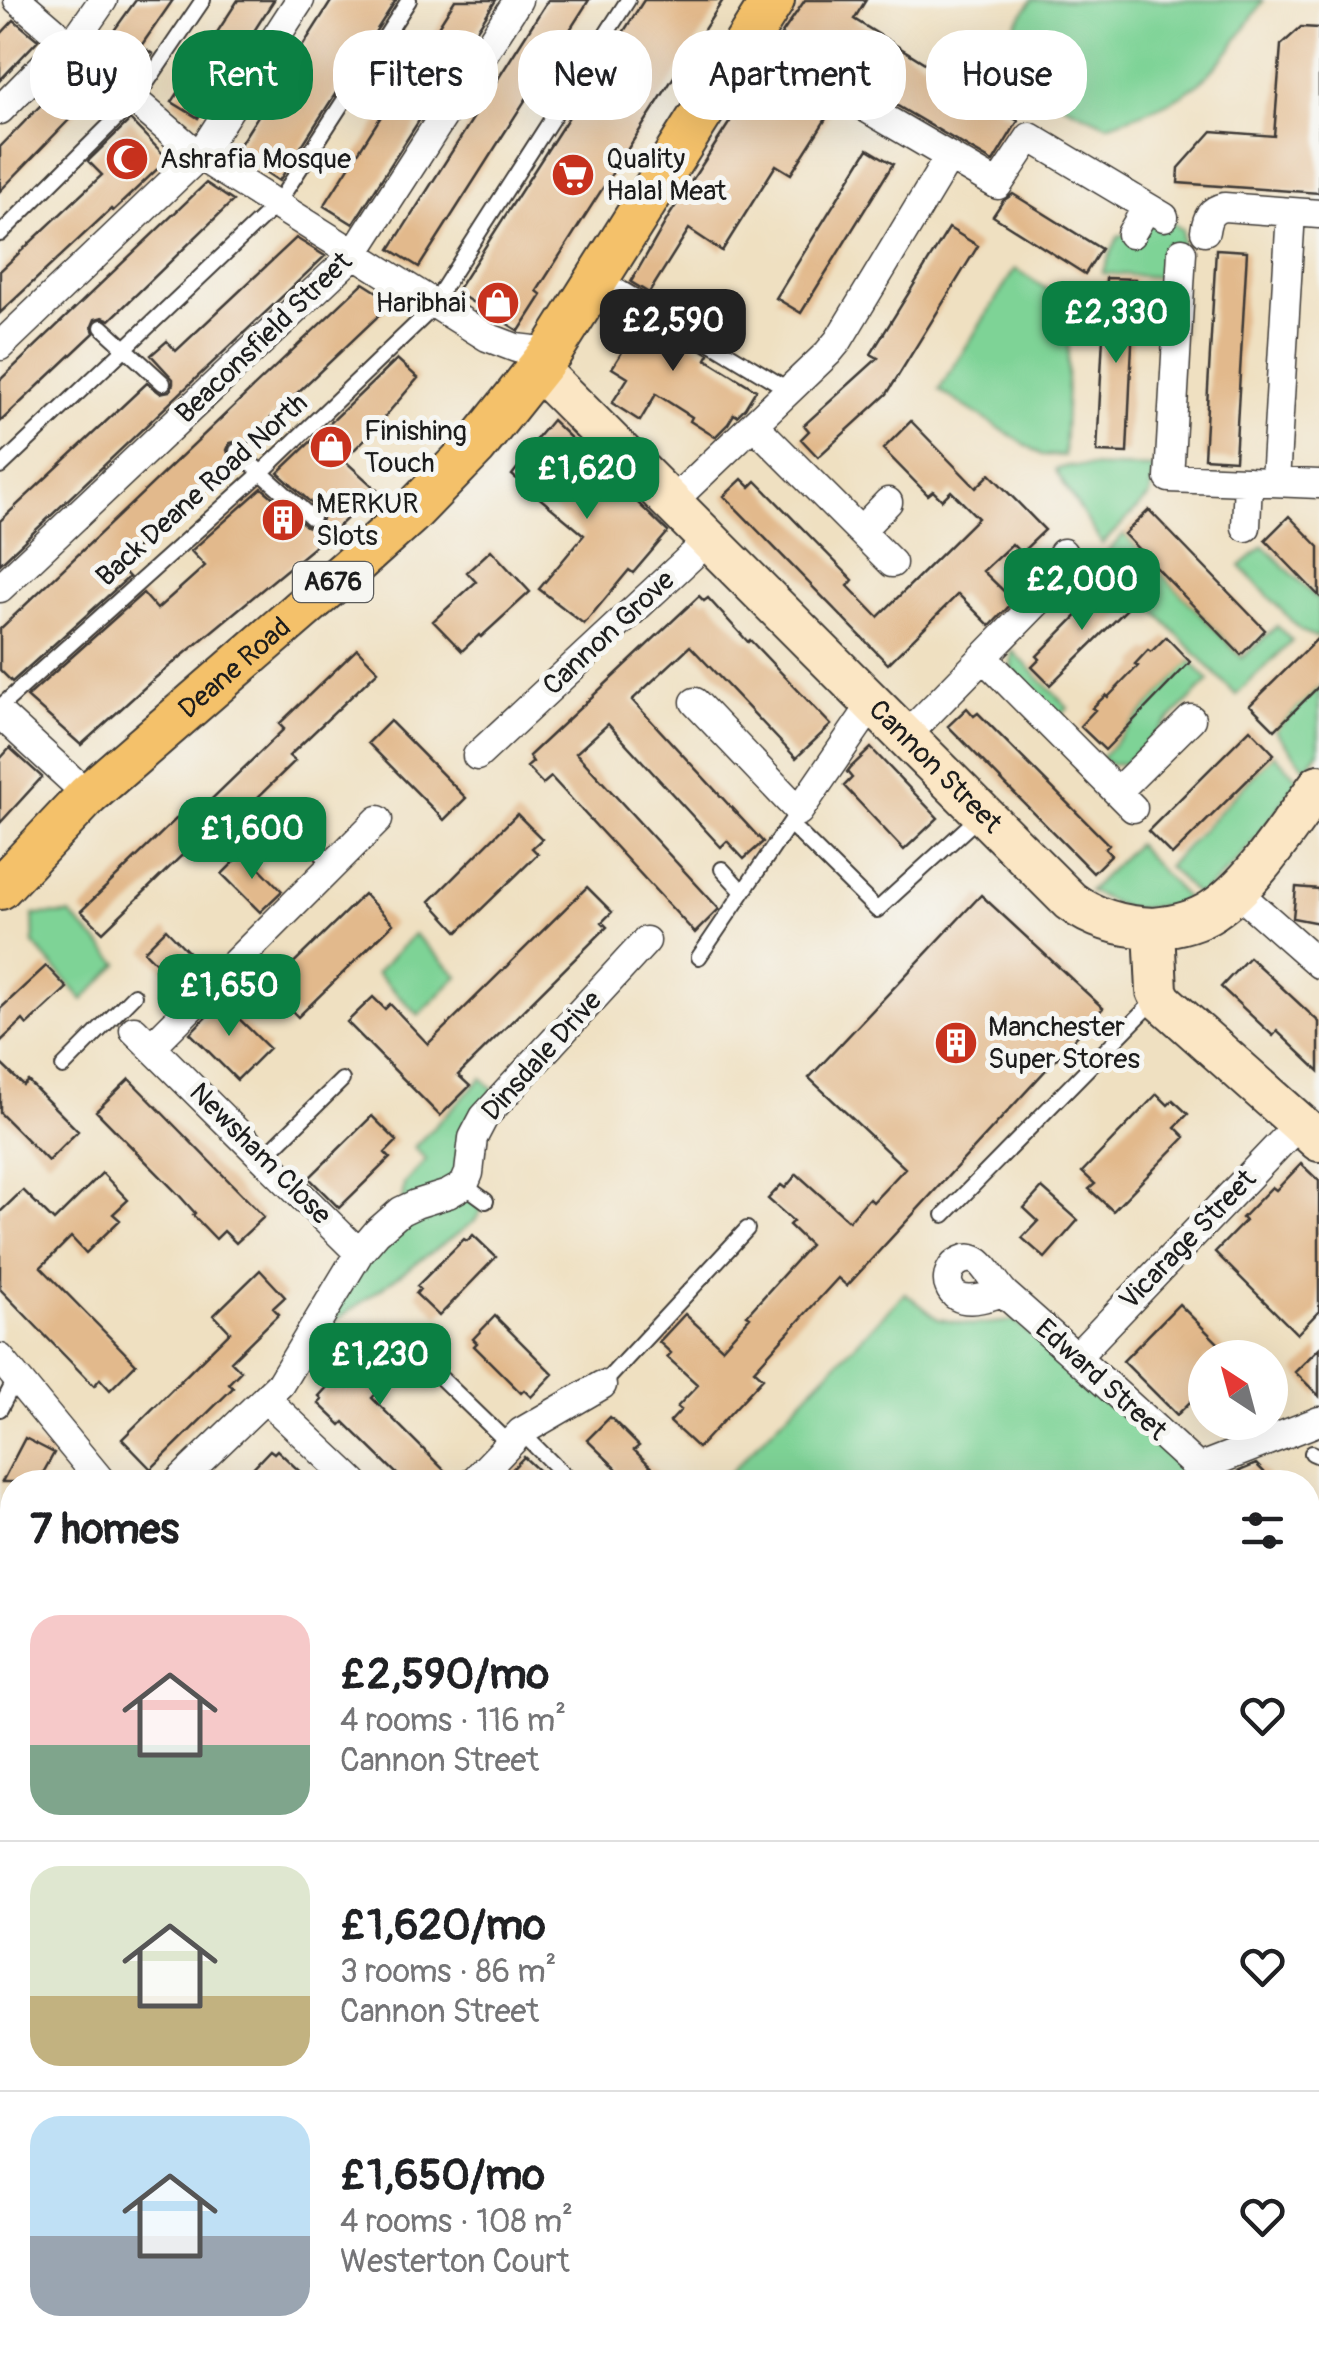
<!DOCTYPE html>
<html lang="en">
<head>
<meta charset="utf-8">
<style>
	body { margin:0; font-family:Pangolin,sans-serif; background:#f6f6f6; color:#202124; height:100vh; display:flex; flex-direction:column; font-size:38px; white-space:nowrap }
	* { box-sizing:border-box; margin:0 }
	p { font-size:32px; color:#757577 }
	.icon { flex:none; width:55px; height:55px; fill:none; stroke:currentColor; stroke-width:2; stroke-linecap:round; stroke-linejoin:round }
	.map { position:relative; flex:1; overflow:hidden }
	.details { position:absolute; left:0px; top:1470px; width:1320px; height:892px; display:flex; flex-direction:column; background:#fff; border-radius:40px 40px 0 0; box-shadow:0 10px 40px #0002 }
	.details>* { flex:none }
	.banner { position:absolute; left:30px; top:30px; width:1260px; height:90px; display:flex; gap:20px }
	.needle { width:65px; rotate:324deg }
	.buttons { position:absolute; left:1188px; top:1340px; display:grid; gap:20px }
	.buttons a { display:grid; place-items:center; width:100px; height:100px; border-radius:50%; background:#fff; box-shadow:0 10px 40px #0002; font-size:50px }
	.price { position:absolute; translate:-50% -85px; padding:0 22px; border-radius:20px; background:#0b8043; color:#fff; font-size:32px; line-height:65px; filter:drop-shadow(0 2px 5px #0008) }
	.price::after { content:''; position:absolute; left:50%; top:60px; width:30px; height:22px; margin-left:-15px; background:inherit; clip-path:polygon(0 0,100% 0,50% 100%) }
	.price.active { background:#222; color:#fff }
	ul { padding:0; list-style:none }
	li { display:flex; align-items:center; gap:30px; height:250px; padding:0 30px }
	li+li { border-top:2px solid #e0e0e0 }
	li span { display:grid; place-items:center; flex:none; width:280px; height:200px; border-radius:30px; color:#555 }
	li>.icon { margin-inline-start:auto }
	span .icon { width:120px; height:120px; fill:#fffc; stroke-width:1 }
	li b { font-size:42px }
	h2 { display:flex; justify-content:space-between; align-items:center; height:120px; padding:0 30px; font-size:42px }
	.pill { padding:0 35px; border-radius:40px; background:#fff; box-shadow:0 10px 40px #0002; font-size:35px; line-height:90px }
	.pill.active { background:#0b8043; color:#fff }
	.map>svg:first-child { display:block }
	.green { fill:#7ed396; stroke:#4d7859; stroke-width:2.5 }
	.building { fill:#e2b98c }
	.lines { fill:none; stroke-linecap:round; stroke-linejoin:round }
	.lane-casing { stroke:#3c3935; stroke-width:18 }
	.street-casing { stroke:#3c3935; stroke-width:31 }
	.secondary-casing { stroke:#3c3935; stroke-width:44 }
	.primary-casing { stroke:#3c3935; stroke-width:46 }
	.lane { stroke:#fff; stroke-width:14 }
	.street { stroke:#fff; stroke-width:28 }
	.secondary { stroke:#fbe6c4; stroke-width:40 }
	.primary { stroke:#f4c16b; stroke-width:42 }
	.labels { text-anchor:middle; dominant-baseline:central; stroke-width:10; stroke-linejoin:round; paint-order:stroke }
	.shield { fill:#f6f6f2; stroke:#5d5d5c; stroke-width:2.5 }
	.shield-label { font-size:25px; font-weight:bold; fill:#1c1c1c }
	.poi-label { font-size:28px; fill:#1c1c1c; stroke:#f6f6f2; text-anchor:start }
	.street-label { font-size:28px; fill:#1c1c1c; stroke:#f6f6f2 }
</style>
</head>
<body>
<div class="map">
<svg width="1319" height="2361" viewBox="0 0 1319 2361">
	<rect width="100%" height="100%" fill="#f6f6f2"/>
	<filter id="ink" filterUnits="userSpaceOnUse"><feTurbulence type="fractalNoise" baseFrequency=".01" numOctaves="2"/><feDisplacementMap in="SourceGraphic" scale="20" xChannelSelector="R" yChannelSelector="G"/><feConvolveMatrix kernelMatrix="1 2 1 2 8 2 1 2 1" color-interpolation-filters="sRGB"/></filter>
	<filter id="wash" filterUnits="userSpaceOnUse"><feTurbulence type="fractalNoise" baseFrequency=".0048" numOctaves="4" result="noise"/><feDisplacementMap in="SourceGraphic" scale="40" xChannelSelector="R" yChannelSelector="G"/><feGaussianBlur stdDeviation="2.25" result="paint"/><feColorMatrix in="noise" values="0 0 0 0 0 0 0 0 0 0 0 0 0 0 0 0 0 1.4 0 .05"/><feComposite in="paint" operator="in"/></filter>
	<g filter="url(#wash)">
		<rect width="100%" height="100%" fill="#efe0c1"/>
		<path class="green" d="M1032 0H1261L1263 1C1242 32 1220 70 1188 91 1168 105 1132 116 1108 125L1053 100 995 56Z
			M1164 217 1182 230 1180 279 1102 273 1118 237Z
			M1015 269 1070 304 1064 456 1042 455 939 390Z
			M1069 466 1154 468 1150 496 1102 544 1055 470Z
			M1124 534 1242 658 1277 626 1292 641 1236 695 1103 557Z
			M1264 546 1319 601V638L1301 631 1240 566Z
			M1012 650 1068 708 1058 719 1011 671Z
			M1190 661 1209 681 1126 763 1111 765 1101 758Z
			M1319 686V751L1306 769 1275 730Z
			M1274 754 1299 780C1268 821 1240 867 1197 896L1168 866Z
			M1136 844 1187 899 1171 906 1127 909 1089 891Z
			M70 914 119 964 83 1000 34 944 33 915Z
			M414 934 458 976 419 1015 376 973Z
			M482 1078 501 1098 466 1182 486 1201 475 1221 306 1342 401 1211 404 1184 426 1160 414 1147Z
			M905 1293 938 1319 972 1325 1015 1321 1199 1482H721Z
			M62 2350H273L243 2361H71Z"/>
		<g id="blocks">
			<path class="building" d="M136 0H173L141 46 153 54 140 74 105 43Z
				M238 0H274L198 118 172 102Z
				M332 0H396L279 181 235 152Z
				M455 0H496L353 224 324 206Z
				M548 0H589L419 267 390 249Z
				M644 0H723L537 291 542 295 519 331 514 328 456 292Z
				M805 0H866L854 19 1018 121 993 162 845 75 853 61 852 54 848 50H838L826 64 781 35Z
				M14 20 38 40 0 80V35Z
				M1301 27 1319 28V193L1178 183 1179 168 1212 131 1274 136 1281 45Z
				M764 69 831 111 791 174 776 165 722 251 689 229 649 293 631 282 635 275 669 216Z
				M74 71 97 91 0 191V147Z
				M130 120 168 159 113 211 111 209 0 313V271L102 175 88 161Z
				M868 149 893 164 801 313 776 298Z
				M206 183 233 201 110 320 103 317 95 319 92 326 94 333 0 422V380Z
				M1013 194 1101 249 1085 274 993 216 1003 201Z
				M949 228 978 246 887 394 818 457 801 439 809 431 804 425 878 358 871 354Z
				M296 238 325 256 0 564V521L147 383 160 393 170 391 173 384V379L151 355 167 341 176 351Z
				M1216 249 1247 251 1235 460 1204 458Z
				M1106 278 1135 279 1127 453 1097 452Z
				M363 283 393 302 254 434 255 436 246 445 238 441 230 443 227 450 230 459 118 565 129 577 12 682 0 670V629Z
				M620 300 709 354 706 359 756 390 745 408 737 416 734 414 728 424 715 437 690 421 692 417 656 394 640 421 612 403 628 378 612 368 629 341 604 325Z
				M397 359 418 378 369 435 344 460 377 490 338 527 154 679 81 745 27 697 143 593 157 609 176 592 205 566 191 551 262 488 306 526 311 528 319 526 322 519 320 511 278 473Z
				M552 420 668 532 633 573 629 570 584 624 539 589 584 535 512 475 525 458 522 456Z
				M911 421 976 488 990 474 1045 530 1021 553 1012 544 983 571 1014 601 990 626 958 594 888 664 724 496 742 479 750 487 756 481 853 580 848 586 878 617 978 518 951 491 942 500 933 491 928 495 883 449Z
				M1149 510 1265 630 1241 655 1124 534Z
				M1289 516 1319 547V596L1265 540Z
				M491 550 530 592 481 637 479 635 462 651 433 621 476 582 467 572Z
				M1116 584 1134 602 1050 685 1032 667 1040 659 1037 656 1106 586 1110 590Z
				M699 596 704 601 708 598 748 642 750 640 831 725 796 758 690 646 632 700 763 842 744 859 727 841 721 847 608 724 576 753 719 909 695 933 551 777 543 784 527 767 533 762 529 756Z
				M1166 637 1190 662 1105 750 1080 726 1095 710 1092 708 1106 695 1108 697 1138 666 1135 664 1148 650 1151 652Z
				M1319 637V686L1275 730 1250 705Z
				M357 649 378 671 289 756 295 761 217 837 209 829 103 932 81 911 178 817 185 825 284 729 279 724Z
				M967 708 974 716 978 713 1109 845 1105 849 1111 855 1093 873 948 726Z
				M390 721 466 798 444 820 368 743Z
				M1250 729 1274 754 1172 855 1148 831Z
				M10 748 42 777 0 823V759Z
				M871 748 938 818 904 850 844 786 852 778 847 772 850 768Z
				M517 814 542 839 532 848 538 854 458 932 430 901Z
				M244 852 282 891 260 912 222 874Z
				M587 887 612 912 602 922 607 927 458 1075 470 1086 440 1116 347 1022 373 997 385 1009 390 1004 428 1044Z
				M1296 887 1319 889V923L1293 918Z
				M364 894 393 924 298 1017 269 987Z
				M981 895 1103 1008 847 1286 838 1278 754 1370 763 1378 698 1448 670 1422 681 1410 677 1407 698 1385 667 1357 671 1353 659 1342 685 1314 722 1348 750 1317 747 1315 810 1245 789 1225 793 1221 768 1199 781 1185 785 1188 797 1174 849 1221 869 1198 873 1202 905 1168 809 1078Z
				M166 929 205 969 183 990 144 951Z
				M1249 957 1319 1022V1071L1277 1031 1273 1036 1221 987Z
				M46 966 67 988 27 1025 23 1020 0 1042V1009Z
				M229 994 240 1004 232 1012 269 1048 237 1080 190 1033Z
				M0 1063 23 1085 28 1081 78 1131 48 1161 0 1113Z
				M129 1079 264 1217 236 1243 224 1231 216 1239 193 1215 195 1213 178 1194 96 1111Z
				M1157 1094 1168 1105 1173 1100 1188 1114 1175 1127 1185 1137 1113 1211 1089 1189 1095 1184 1082 1172Z
				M372 1116 397 1141 385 1153 390 1158 339 1208 309 1178Z
				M1301 1164 1319 1181V1311L1297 1334 1215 1252 1245 1221 1242 1218 1272 1187 1276 1190Z
				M102 1173 128 1200 113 1214 120 1220 86 1253 71 1237 41 1267 136 1364 110 1390 100 1379 94 1386 0 1289V1212L23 1190 54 1221Z
				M1042 1188 1078 1220 1045 1258 1022 1238 1038 1221 1024 1208Z
				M473 1235 496 1257 439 1316 416 1294 420 1289 417 1286 464 1239 467 1241Z
				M260 1270 285 1297 273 1308 279 1314 231 1361 241 1371 229 1383 233 1388 151 1469 122 1439 230 1332 214 1315Z
				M1179 1304 1233 1358H1205V1410L1193 1399 1177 1415 1123 1361Z
				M495 1316 553 1374 531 1397 524 1390 521 1393 474 1346 477 1343 473 1339Z
				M396 1327 419 1349 372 1398 445 1471 433 1482H405L344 1422 341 1425 318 1403 322 1399 319 1396 346 1367 349 1369 387 1330 390 1333Z
				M1319 1348V1396L1295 1372Z
				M610 1417 639 1446 634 1450 667 1482H603L616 1468 587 1440Z
				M25 1438 54 1453 38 1482H2Z
				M270 1450 274 1453 277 1450 311 1482H258L248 1473Z
				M524 1457 551 1482H500Z
				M1256 1464 1274 1482H1226L1237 1472Z"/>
		</g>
	</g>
	<g filter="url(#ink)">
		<use href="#blocks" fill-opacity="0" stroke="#3c3935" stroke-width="2.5"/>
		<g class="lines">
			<g class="lane-casing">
				<path id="lane" d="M825 85 843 59
					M0 234 135 100 203 0
					M602 277 789 390
					M433 304 628 0
					M102 327 163 383
					M237 451 312 518
					M0 467 277 204 409 0
					M0 707 261 473 435 306
					M286 818 333 865
					M790 824 877 910 981 815
					M722 869 743 892
					M699 957 794 817
					M63 1067 134 995
					M264 1157 342 1080
					M464 1185 486 1201
					M944 1215 1155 1000
					M442 1379 509 1444
					M602 1385 747 1229
					M0 1409 16 1378
					M521 1432 571 1482
					M1312 1453 1319 1456
					M1308 2114 1319 2116
					M4 2311 12 2291
					M35 2350 43 2361
					M638 2350 646 2361
					M843 2350 852 2361"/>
			</g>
			<g class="street-casing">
				<path id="street" d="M18 0 199 156 487 337 516 348 551 352
					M750 40 998 185 1030 137 1164 217
					M71 46 103 0
					M0 110 67 42
					M1205 231C1207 218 1210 210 1224 207L1319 214
					M1131 234 1147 207
					M1182 252 1169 478 1319 484
					M0 346 199 156 300 0
					M754 425 892 563
					M1275 482 1291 212
					M672 502 828 353 838 341 949 157
					M1246 527 1248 481
					M860 531 888 502
					M0 588 354 254 518 0
					M983 657 1133 808
					M695 702 799 811 873 703
					M0 714 88 795
					M906 736 1057 582 1061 573 1063 553
					M477 756 710 539
					M1117 792 1191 719
					M1236 891 1319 964
					M134 1030 359 1253
					M152 1046 378 820
					M1003 1292C987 1297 957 1309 949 1286 947 1282 948 1275 950 1271 954 1262 966 1256 975 1260 984 1263 996 1285 1005 1294 1070 1351 1134 1409 1198 1468L1319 1421
					M1077 1356 1299 1124
					M0 1358 102 1482
					M266 1399 354 1482
					M178 1482 280 1384 359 1253 377 1232 401 1211 416 1204 448 1194 464 1185 469 1173 473 1138 484 1117 646 941
					M473 1482 521 1432 602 1385
					M0 1614 12 1591
					M1308 1877 1319 1899
					M1308 2044 1319 2038
					M1308 2218 1312 2203
					M501 2350 509 2361
					M742 2350 749 2361
					M967 2350 978 2361
					M283 2361 314 2350
					M1266 2361 1269 2350"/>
			</g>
			<g class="secondary-casing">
				<g id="secondary">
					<path id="s1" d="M538 369 1070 901C1095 920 1123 927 1154 928L1157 991 1162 1001 1319 1141"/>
					<path d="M1154 928C1175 926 1195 922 1213 910 1254 883 1289 825 1319 785"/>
				</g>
			</g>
			<g class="primary-casing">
				<g id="primary">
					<path id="s2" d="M0 888 88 795 359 560 409 515 476 446 551 352 773 0"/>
				</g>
			</g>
			<use href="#lane" class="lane"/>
			<use href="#street" class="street"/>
			<use href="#secondary" class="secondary"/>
			<use href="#primary" class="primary"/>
		</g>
	</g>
	<defs>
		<g id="mosque-disc" transform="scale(2.25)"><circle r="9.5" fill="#c8321e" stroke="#f6f6f2"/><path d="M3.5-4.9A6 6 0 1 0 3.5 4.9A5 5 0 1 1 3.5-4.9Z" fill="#fff"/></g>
		<g id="supermarket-disc" transform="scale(2.25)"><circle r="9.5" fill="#c8321e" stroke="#f6f6f2"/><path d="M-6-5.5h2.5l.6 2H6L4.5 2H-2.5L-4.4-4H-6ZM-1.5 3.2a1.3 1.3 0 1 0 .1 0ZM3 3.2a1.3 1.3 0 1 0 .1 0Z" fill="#fff"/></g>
		<g id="shop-disc" transform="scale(2.25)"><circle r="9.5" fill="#c8321e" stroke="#f6f6f2"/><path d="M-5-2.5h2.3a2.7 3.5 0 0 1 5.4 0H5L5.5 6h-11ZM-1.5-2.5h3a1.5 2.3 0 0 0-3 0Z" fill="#fff"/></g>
		<g id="building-disc" transform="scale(2.25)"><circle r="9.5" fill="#c8321e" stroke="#f6f6f2"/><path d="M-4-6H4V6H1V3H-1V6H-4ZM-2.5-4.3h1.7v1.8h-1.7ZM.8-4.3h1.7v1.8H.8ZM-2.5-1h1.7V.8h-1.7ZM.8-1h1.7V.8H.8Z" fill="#fff"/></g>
	</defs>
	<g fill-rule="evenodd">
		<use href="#mosque-disc" x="127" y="159"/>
		<use href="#supermarket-disc" x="573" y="175"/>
		<use href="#shop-disc" x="498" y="303"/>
		<use href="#shop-disc" x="331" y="447"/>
		<use href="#building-disc" x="283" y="520"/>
		<use href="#building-disc" x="956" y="1043"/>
	</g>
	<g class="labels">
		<rect class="shield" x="293" y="562" width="80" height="40" rx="8"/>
		<g class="shield-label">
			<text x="333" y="582">A676</text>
		</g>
		<g class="poi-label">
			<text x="160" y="159">Ashrafia Mosque</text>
			<text x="606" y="159">Quality<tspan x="606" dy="32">Halal Meat</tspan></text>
			<text x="466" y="303" text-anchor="end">Haribhai</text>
			<text x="364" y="431">Finishing<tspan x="364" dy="32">Touch</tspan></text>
			<text x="316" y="504">MERKUR<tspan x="316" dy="32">Slots</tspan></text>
			<text x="988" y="1027">Manchester<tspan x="988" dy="32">Super Stores</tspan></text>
		</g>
		<g class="street-label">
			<text transform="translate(264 338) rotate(-44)">Beaconsfield Street</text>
			<text transform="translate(202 490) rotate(-42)">Back Deane Road North</text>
			<text transform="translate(609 633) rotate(-43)">Cannon Grove</text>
			<text stroke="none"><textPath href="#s2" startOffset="322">Deane Road</textPath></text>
			<text stroke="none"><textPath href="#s1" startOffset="562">Cannon Street</textPath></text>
			<text transform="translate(542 1056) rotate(-48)">Dinsdale Drive</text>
			<text transform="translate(260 1154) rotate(45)">Newsham Close</text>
			<text transform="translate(1188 1240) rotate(-46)">Vicarage Street</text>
			<text transform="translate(1101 1380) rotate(42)">Edward Street</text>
		</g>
	</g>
</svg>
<div class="buttons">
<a><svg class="needle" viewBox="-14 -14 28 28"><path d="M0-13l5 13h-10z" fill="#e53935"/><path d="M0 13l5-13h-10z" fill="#757577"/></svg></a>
</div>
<b class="price" style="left:1116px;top:366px">£2,330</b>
<b class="price active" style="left:673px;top:374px">£2,590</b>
<b class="price" style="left:587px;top:522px">£1,620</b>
<b class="price" style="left:1082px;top:633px">£2,000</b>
<b class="price" style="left:252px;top:882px">£1,600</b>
<b class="price" style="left:229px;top:1039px">£1,650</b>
<b class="price" style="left:380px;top:1408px">£1,230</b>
<div class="banner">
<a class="pill">Buy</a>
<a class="pill active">Rent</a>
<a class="pill">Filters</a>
<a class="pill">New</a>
<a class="pill">Apartment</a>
<a class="pill">House</a>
</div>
<section class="details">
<h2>7 homes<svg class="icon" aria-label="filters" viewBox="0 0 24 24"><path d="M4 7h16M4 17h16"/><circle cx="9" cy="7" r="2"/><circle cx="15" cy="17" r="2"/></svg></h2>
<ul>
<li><span style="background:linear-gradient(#f6c9c9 65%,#7fa58c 0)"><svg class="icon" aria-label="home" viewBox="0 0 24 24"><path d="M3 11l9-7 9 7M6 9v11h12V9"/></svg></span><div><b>£2,590/mo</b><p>4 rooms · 116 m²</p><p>Cannon Street</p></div><svg class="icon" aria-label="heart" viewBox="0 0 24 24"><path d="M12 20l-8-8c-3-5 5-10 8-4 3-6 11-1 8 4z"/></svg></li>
<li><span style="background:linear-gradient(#dfe7d0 65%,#c2b280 0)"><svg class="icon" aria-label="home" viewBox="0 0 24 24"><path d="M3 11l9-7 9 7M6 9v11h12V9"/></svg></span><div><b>£1,620/mo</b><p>3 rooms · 86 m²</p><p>Cannon Street</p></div><svg class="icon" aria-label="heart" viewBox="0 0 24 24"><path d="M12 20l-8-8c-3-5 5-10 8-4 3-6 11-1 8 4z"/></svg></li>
<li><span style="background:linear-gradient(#bfe0f5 60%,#9aa5b1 0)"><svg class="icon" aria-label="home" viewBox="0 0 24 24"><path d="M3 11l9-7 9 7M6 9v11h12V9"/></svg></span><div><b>£1,650/mo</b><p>4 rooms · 108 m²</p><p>Westerton Court</p></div><svg class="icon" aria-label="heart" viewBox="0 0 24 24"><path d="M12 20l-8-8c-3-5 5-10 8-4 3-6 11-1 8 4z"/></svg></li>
</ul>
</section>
</div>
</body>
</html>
